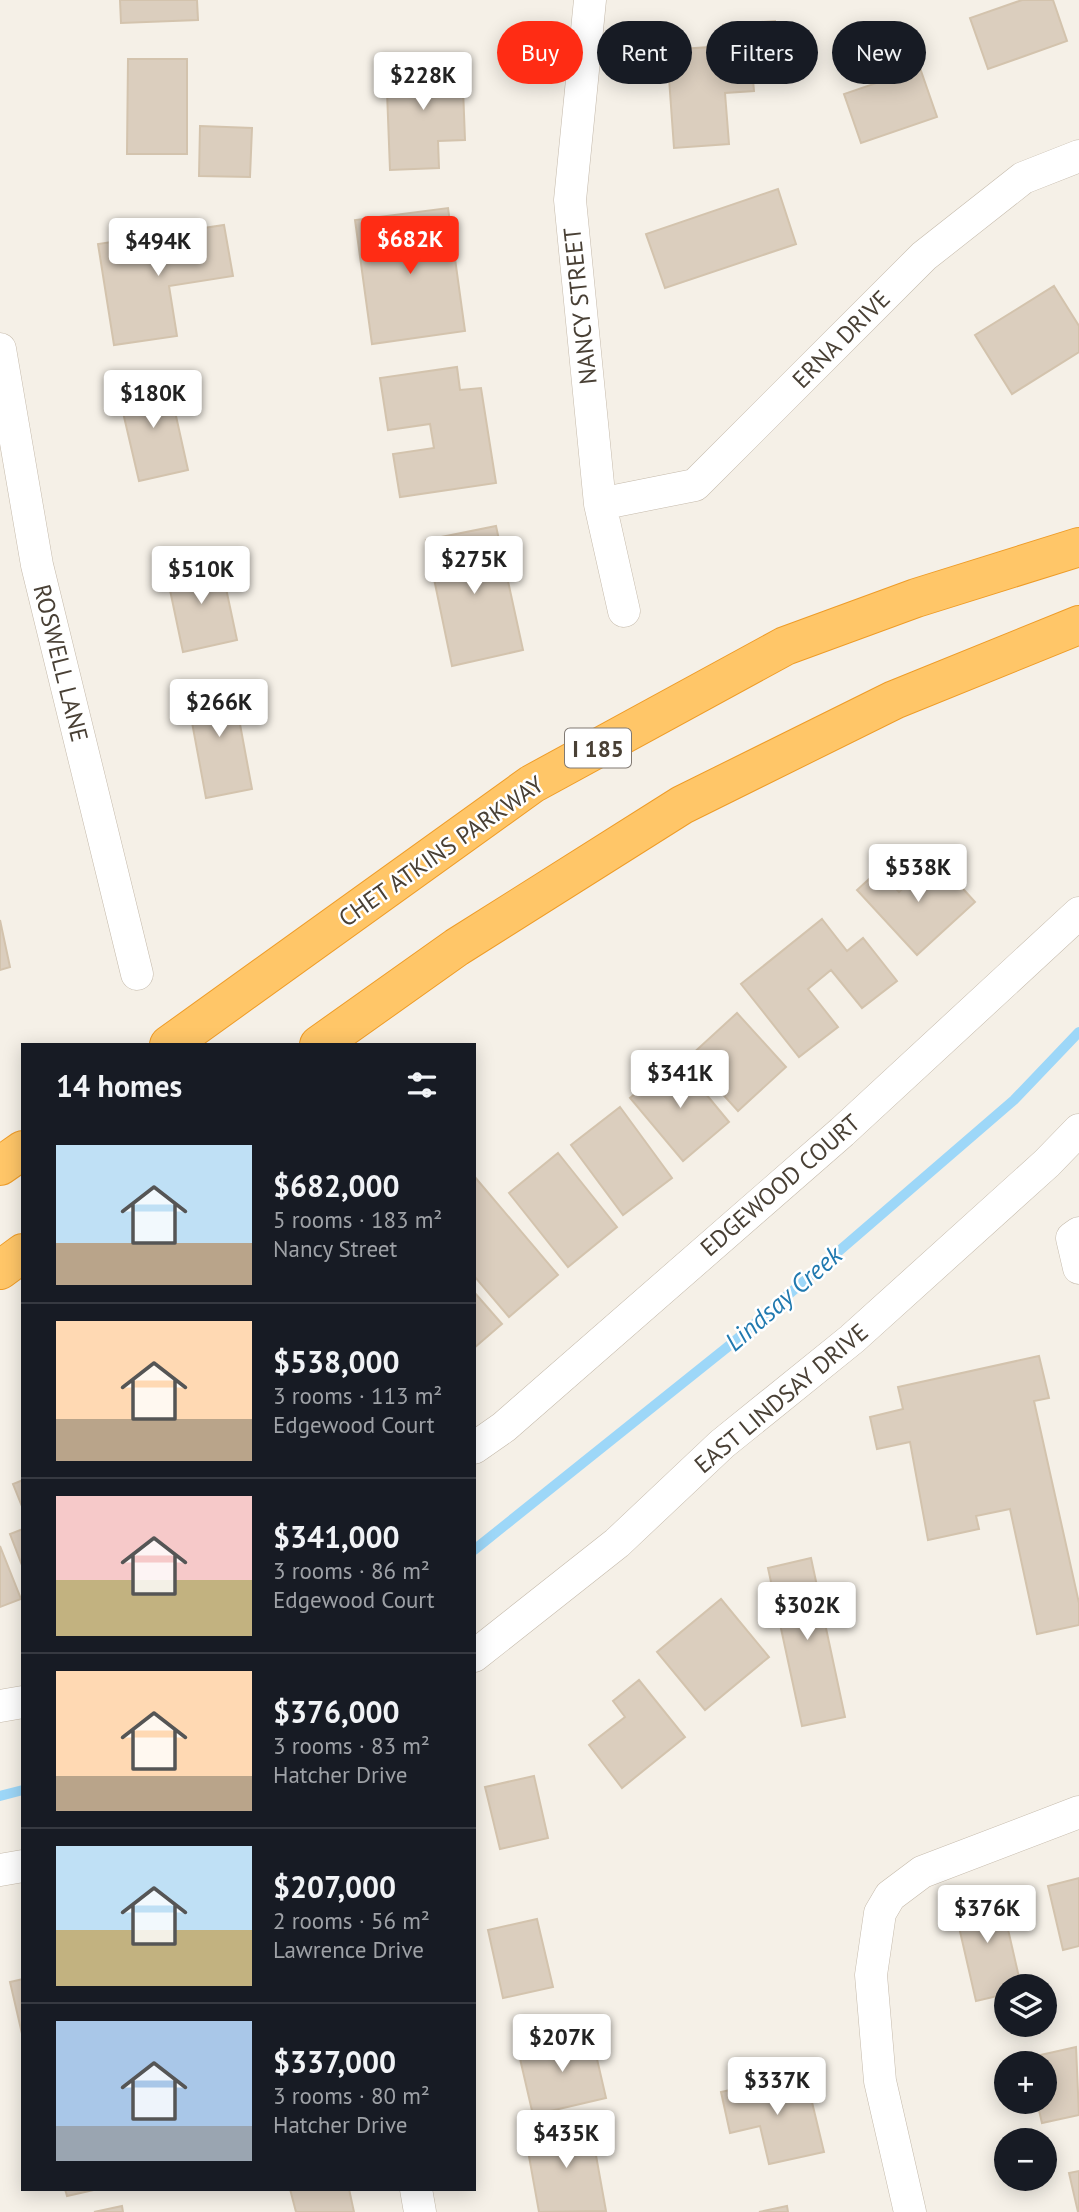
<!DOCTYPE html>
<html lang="en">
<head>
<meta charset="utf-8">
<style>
	body { margin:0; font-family:"PT Sans",sans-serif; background:#242831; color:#f1f3f6; height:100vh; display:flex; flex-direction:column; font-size:26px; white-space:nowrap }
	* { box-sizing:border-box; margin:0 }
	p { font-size:23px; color:#9ea1a6 }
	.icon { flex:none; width:38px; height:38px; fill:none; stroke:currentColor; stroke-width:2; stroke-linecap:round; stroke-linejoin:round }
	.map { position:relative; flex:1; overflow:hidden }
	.details { position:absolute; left:21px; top:1043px; width:455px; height:1148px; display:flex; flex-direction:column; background:#171b24; border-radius:0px; box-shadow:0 4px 18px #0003 }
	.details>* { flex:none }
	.top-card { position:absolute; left:497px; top:21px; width:476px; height:63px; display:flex; gap:14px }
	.tools { position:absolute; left:994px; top:1974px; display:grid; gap:14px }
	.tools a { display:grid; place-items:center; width:63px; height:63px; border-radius:50%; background:#171b24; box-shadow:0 4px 18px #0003; font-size:35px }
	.price { position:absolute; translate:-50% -60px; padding:0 16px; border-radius:7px; background:#fff; color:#222; font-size:23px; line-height:46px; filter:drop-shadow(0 2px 4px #0008) }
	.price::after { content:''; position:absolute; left:50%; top:42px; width:21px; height:16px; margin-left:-10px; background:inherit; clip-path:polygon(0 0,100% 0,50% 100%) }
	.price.on { background:#ff2c14; color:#fff }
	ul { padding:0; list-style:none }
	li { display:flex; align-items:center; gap:21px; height:175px; padding:0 35px }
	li+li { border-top:2px solid #363941 }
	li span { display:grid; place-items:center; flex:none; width:196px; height:140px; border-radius:0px; color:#555 }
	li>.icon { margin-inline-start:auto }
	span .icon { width:84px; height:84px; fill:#fffc; stroke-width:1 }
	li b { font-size:30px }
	h2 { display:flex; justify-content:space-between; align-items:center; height:84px; padding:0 35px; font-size:30px }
	.tag { padding:0 24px; border-radius:32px; background:#171b24; box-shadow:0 4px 18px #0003; font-size:24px; line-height:63px }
	.tag.on { background:#ff2c14; color:#fff }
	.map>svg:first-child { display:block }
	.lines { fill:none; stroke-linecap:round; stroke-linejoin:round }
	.stream { stroke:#9dd7f8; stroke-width:10 }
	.building { fill:#dbcebe; stroke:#d3c3ad; stroke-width:2 }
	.minor-casing { stroke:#c5baab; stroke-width:33 }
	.highway-casing { stroke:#ee9c28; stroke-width:40 }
	.minor { stroke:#fff; stroke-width:32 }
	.highway { stroke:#ffc668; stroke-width:38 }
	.labels { text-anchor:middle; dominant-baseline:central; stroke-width:5; stroke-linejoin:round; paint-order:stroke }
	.shield { fill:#fff; stroke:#807972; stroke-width:2 }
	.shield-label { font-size:23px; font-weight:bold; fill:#494035 }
	.street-label { font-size:24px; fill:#494035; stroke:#fff }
	.water-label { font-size:26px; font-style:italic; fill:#2079af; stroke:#fff }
</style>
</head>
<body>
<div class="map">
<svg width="1079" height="2212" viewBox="0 0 1079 2212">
	<rect width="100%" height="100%" fill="#f5f0e7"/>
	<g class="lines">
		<path class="stream" d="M474 1550 730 1345 1014 1100 1079 1032
			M0 1796 23 1790"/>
	</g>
	<path class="building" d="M120 0H197L198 20 121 23Z
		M1022 0H1053L1067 41 988 69 970 18Z
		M775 21 778 67 752 69 754 91 725 93 729 144 674 148 667 50 724 46 723 25Z
		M128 59H187V154H127Z
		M462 62 465 140 438 141 439 168 390 170 386 65Z
		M920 68 937 117 861 143 844 94Z
		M200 126 252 128 250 177 199 176Z
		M778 189 796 244 665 288 646 234Z
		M448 208 465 331 372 344 355 220Z
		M224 225 233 276 169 286 177 336 114 345 98 244Z
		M1054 286 1079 326V352L1012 394 975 335Z
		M457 367 460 390 481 388 496 483 400 497 393 454 434 448 430 424 388 430 380 378Z
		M168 380 188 470 139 481 118 391Z
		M496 526 523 650 452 666 426 540Z
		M220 560 237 640 183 652 166 571Z
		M232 681 252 789 206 798 186 690Z
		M935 858 975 902 917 955 857 890 879 870 899 892Z
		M822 919 847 951 863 938 897 981 862 1008 831 970 808 989 838 1027 799 1057 741 984Z
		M0 920 10 967 0 970Z
		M737 1013 786 1067 738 1111 689 1057Z
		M677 1059 729 1122 683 1161 630 1098Z
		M620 1107 672 1178 623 1215 571 1145Z
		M558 1153 617 1227 568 1267 509 1193Z
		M474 1176 558 1275 509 1317 474 1276Z
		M474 1292 502 1324 474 1348Z
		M1039 1356 1049 1398 1034 1401 1079 1603V1625L1037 1634 1010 1509 976 1516 979 1529 928 1540 910 1442 877 1449 870 1417 903 1409 898 1387Z
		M23 1480V1509L13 1484Z
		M23 1529V1568L10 1534Z
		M0 1546 21 1599 0 1607Z
		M811 1558 845 1717 802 1726 768 1568Z
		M721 1599 769 1657 705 1710 657 1652Z
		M639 1680 685 1737 622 1788 589 1745 625 1717 613 1701Z
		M534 1776 548 1838 500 1849 485 1787Z
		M1079 1878V1946L1063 1950 1048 1886Z
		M999 1890 1021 1986H1006V1994L976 2001 953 1901Z
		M537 1919 553 1987 503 1998 488 1930Z
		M23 1979V2038L10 1982Z
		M591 2033 606 2098 533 2115 518 2050Z
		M1076 2047 1079 2115 1042 2123 1037 2102H1045V2063H1028L1027 2058Z
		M805 2073 824 2152 769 2164 760 2126 730 2133 721 2092Z
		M590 2122 606 2211 539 2212 525 2134Z
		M1079 2171V2212H1078L1069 2173Z
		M65 2189H98L67 2196Z
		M290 2189H349L354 2212H296Z
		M122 2206 123 2212H94Z
		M787 2206 788 2212H759Z"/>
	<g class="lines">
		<g class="minor-casing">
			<path id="minor" d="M590 0 570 200 600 504 624 611
				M0 349 37 565 137 974
				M600 504 695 485 924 256 1023 178 1079 156
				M1079 1233 1072 1238 1079 1268
				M474 1448 504 1427 842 1132 1079 913
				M474 1656 617 1543 722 1444 852 1339 1047 1163 1079 1130
				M0 1706 23 1702
				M0 1870 23 1866
				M416 2189 420 2212
				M910 2212 880 2081 871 1975 880 1913 890 1896 922 1872 1079 1812"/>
		</g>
		<g class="highway-casing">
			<path id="highway" d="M169 1045 532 784 785 646 916 598 1079 547
				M319 1045 457 947 682 805 894 700 1079 625
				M0 1166 23 1150
				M0 1270 23 1253"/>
		</g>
		<use href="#minor" class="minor"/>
		<use href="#highway" class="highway"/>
	</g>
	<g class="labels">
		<rect class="shield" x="565" y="728.5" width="66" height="39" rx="5"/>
		<g class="shield-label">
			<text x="598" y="748">I 185</text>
		</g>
		<g class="street-label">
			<text transform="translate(580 306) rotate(-96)">NANCY STREET</text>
			<text transform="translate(841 339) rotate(-45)">ERNA DRIVE</text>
			<text transform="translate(61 663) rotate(76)">ROSWELL LANE</text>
			<text transform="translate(441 851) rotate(-35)">CHET ATKINS PARKWAY</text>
			<text transform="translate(780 1185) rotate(-41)">EDGEWOOD COURT</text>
			<text transform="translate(781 1398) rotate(-40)">EAST LINDSAY DRIVE</text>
		</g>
		<g class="water-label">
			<text transform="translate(783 1298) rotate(-41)">Lindsay Creek</text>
		</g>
	</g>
</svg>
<div class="tools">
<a><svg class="icon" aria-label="layers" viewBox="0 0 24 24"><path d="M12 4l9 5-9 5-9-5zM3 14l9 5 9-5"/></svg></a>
<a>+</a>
<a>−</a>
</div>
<b class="price" style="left:423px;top:112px">$228K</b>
<b class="price on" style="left:410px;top:276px">$682K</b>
<b class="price" style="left:158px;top:278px">$494K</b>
<b class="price" style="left:153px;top:430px">$180K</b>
<b class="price" style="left:474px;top:596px">$275K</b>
<b class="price" style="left:201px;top:606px">$510K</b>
<b class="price" style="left:219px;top:739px">$266K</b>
<b class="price" style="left:918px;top:904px">$538K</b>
<b class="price" style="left:680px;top:1110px">$341K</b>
<b class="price" style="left:807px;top:1642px">$302K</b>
<b class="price" style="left:987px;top:1945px">$376K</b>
<b class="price" style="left:562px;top:2074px">$207K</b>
<b class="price" style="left:777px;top:2117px">$337K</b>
<b class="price" style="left:566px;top:2170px">$435K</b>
<div class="top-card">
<a class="tag on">Buy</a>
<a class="tag">Rent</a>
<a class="tag">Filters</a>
<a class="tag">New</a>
</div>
<section class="details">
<h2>14 homes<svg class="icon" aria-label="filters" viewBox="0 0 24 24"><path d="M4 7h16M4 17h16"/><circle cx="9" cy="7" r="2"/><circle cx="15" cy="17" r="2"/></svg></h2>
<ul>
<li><span style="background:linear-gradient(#bfe0f5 70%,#b9a48a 0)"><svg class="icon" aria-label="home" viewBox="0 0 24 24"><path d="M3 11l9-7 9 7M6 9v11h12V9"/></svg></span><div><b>$682,000</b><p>5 rooms · 183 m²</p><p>Nancy Street</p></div></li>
<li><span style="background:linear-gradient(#ffd9b3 70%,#b9a48a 0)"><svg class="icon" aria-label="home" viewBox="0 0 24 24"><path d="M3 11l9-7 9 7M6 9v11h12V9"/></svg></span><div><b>$538,000</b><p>3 rooms · 113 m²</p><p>Edgewood Court</p></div></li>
<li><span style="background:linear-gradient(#f6c9c9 60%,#c2b280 0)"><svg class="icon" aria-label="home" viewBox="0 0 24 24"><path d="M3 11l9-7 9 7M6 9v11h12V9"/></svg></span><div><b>$341,000</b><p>3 rooms · 86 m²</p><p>Edgewood Court</p></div></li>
<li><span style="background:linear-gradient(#ffd9b3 75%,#b9a48a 0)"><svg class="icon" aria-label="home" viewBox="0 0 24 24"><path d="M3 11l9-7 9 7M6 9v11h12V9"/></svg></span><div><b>$376,000</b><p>3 rooms · 83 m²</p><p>Hatcher Drive</p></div></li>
<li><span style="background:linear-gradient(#bfe0f5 60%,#c2b280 0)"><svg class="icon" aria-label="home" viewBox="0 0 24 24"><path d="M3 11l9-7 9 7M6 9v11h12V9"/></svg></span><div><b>$207,000</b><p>2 rooms · 56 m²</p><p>Lawrence Drive</p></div></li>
<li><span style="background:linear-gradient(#a9c7e8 75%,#9aa5b1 0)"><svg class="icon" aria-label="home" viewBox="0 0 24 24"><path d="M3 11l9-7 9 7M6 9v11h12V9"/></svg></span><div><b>$337,000</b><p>3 rooms · 80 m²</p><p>Hatcher Drive</p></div></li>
</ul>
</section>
</div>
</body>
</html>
